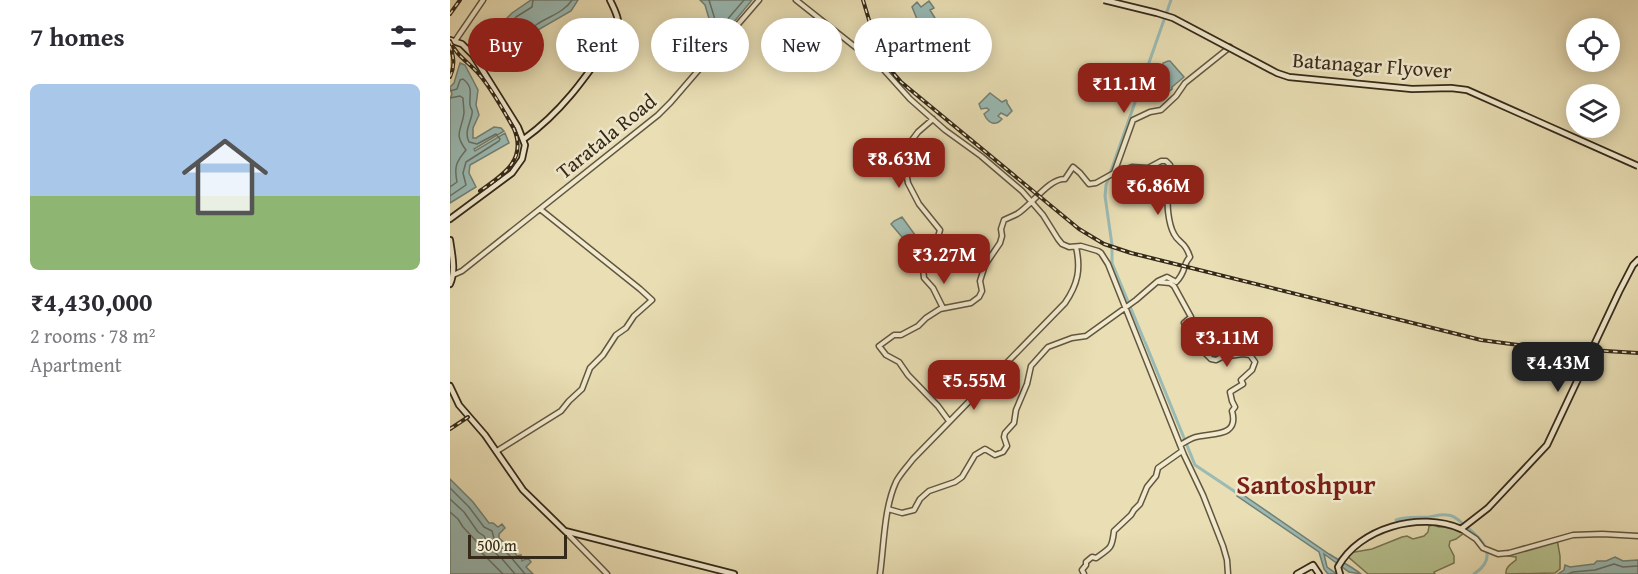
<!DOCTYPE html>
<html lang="en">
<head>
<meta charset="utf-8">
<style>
	body { margin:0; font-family:"Gentium Book Plus",serif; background:#f7f7f7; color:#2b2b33; height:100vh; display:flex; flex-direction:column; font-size:22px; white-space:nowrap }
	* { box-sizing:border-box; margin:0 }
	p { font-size:20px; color:#7c7c81 }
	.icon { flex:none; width:33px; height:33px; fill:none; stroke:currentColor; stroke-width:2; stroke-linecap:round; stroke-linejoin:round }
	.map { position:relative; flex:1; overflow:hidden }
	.sheet { display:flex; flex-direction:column; background:#fff; width:450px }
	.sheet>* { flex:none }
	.banner { position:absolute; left:18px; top:18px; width:570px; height:54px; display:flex; gap:12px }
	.fabs { position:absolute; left:1116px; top:18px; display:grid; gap:12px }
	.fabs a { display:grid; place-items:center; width:54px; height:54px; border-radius:50%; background:#fff; box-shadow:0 3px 15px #0003; font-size:30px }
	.scale { position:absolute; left:18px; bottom:15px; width:99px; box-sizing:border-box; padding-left:6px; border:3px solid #352918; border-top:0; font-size:16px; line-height:21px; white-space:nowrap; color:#352918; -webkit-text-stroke:4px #f1eace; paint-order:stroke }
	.price { position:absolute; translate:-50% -51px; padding:0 14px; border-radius:12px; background:#8f2418; color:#fff; font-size:20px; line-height:39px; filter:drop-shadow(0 2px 3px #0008) }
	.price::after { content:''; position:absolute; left:50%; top:36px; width:18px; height:14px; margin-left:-9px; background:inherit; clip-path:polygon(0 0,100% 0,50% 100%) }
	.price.active { background:#222; color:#fff }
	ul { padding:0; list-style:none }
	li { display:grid; align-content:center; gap:12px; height:318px; padding:0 30px }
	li+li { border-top:2px solid #e1e1e2 }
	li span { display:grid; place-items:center; height:186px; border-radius:9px; color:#555 }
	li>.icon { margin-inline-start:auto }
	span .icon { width:108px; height:108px; fill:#fffc; stroke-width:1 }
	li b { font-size:26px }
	h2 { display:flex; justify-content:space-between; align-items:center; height:72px; padding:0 30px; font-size:26px }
	.chip { padding:0 21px; border-radius:27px; background:#fff; box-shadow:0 3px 15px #0003; font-size:21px; line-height:54px }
	.chip.active { background:#8f2418; color:#fff }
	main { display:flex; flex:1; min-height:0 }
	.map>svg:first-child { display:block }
	.green { fill:#b6c18e; stroke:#767553; stroke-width:1.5 }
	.water { fill:#9abbb5; stroke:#728176; stroke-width:1.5 }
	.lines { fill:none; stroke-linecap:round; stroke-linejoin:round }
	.shore { stroke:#687266; stroke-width:1.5 }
	.canal { stroke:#9abbb5; stroke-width:3 }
	.tertiary-casing { stroke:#62563f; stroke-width:7 }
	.secondary-casing { stroke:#352918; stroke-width:8 }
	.tertiary { stroke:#f1eace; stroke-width:4 }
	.secondary { stroke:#f1eace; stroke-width:4.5 }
	.rail-casing { stroke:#352918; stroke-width:4 }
	.rail { stroke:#f1eace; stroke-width:1.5; stroke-dasharray:4.5; stroke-linecap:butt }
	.secondary-bridge-casing { stroke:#352918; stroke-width:8; stroke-linecap:butt }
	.secondary-bridge { stroke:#f1eace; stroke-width:4.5 }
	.labels { text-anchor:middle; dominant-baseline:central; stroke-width:5; stroke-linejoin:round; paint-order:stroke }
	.street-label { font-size:21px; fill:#352918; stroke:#f1eace }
	.district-label { font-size:27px; font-weight:bold; fill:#7a1f14; stroke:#f1eace }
</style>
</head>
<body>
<main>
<section class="sheet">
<h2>7 homes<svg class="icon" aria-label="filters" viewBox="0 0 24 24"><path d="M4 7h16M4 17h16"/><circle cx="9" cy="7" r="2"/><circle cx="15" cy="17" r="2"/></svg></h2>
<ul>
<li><span style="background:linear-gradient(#a9c7e8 60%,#8fb573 0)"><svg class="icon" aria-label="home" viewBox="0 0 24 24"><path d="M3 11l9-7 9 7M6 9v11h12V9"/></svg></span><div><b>₹4,430,000</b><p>2 rooms · 78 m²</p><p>Apartment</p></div></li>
</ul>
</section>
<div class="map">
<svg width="1188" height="574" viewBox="0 0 1188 574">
	<rect width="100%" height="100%" fill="#e9deb4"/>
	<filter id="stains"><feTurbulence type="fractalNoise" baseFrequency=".00333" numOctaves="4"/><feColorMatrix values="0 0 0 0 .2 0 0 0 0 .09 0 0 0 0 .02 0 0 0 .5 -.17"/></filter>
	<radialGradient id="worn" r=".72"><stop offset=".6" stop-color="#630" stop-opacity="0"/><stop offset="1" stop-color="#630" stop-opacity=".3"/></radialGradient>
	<path class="green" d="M983 525 989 527 1002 526 1014 533 1006 539 1000 541 999 546 1004 556V563L984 572 985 574H918L896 555 899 553 922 549 952 537 957 536 963 539 974 536 978 532 979 526Z
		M1107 539 1110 556V569L1105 573 1056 574C1055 567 1061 564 1066 560V557L1058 556 1060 554Z"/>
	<path class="water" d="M81 0H128L121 11 86 31 78 41C64 41 53 53 38 53L37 50 38 47 34 43 35 31 41 26 55 20 62 13Z
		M250 0H302L269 40 266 42 255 5Z
		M479 1 484 8 480 10 488 23 491 24 511 42 508 44 510 46 505 51 502 46 496 51 487 39 486 40 484 38 482 41 478 38 476 33 470 31 469 24 462 7 467 2 471 7Z
		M718 61H720L734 77 722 87V89L714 95 702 84 700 80 711 69 713 63Z
		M10 63 15 65 28 90 26 105 29 115 23 128V138H26L44 127 51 128 54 131 24 149 25 151 55 133 59 143 20 165 19 173 26 187 0 203V99L2 94 0 87 4 83Z
		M540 93 552 102 556 100 557 101V103L562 111 557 116 551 113 548 116 552 119C545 127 538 123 534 114L539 110 537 108 531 109 529 104Z
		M452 217 468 239 462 247 457 243 441 224 444 221Z
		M0 479 23 502 39 523H43L48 527 52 524 55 528 49 534V538L60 548 66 547 68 550 65 553 67 556 71 555 72 561 78 558 81 562 76 567 83 574H0Z
		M789 492 879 554C890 561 901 566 911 574L899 572 874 554 877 567 887 574H878L874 569 869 552 787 496Z
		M1165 557 1173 561 1188 560V574H1108L1114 570 1115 565 1120 567 1144 564 1147 561H1156Z"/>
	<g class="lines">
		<path class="shore" d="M83 0 82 7 66 17 59 25 46 31 41 34 40 41 44 46H47L69 36 76 35C87 18 111 17 122 0
			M259 0 267 26 270 28 294 0
			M0 91 7 89 10 80 13 79C24 88 19 93 20 105 21 111 23 108 22 114 20 124 14 132 19 142L27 144 46 134 50 139 49 141 16 162 13 173 16 185 0 196
			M0 98 10 96 13 98C13 103 14 108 14 113 12 130 3 133 16 150 6 162 4 167 7 182L0 187
			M0 488 19 507 34 527 42 531 45 542 59 555 75 574
			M0 499 14 512 28 532 34 536 39 547 53 560 65 574
			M0 512 8 519 13 527 27 542 32 553 53 574
			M1118 574 1123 572 1145 570 1164 564 1173 567 1188 566"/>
		<path class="canal" d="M662 245 655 196 656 185 721 0
			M662 247V263L694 340
			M695 342 745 465 790 495
			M946 520C957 516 968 518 979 517 985 516 991 514 997 515 1003 515 1009 520 1013 524 1031 538 1051 556 1024 574"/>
		<g class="tertiary-casing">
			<path id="tertiary" d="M346 0 433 69 460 99 495 130 531 156 572 191 593 215 608 239 612 244 619 247 631 246 648 251 651 253 658 264 734 455 753 495 773 546 777 560 778 574
				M5 41 33 0
				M483 119 468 132 459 144 456 172 458 183 469 204 490 230 485 247 473 268 474 278 483 288 493 308
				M3 275 12 271 208 115 221 102 309 0
				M709 282 720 283 724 286 741 317 734 323 738 332 746 344 761 359 766 360 772 357 793 354 800 355 805 362 802 370 791 380 793 384 780 392 782 401 785 407 782 411C790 439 759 432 743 438 738 440 734 443 730 445
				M499 421 488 406 458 375 449 362 436 355 429 346 444 335H451L468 326 476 318 490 309 521 303 529 297 532 291 530 281 535 265 550 243 552 236 551 229 554 220C558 218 563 216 567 214 581 206 599 178 615 179L623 167 630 173 639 184 646 183 664 173 683 120 700 112 711 110 726 96 735 83 780 47
				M47 451 111 411 119 401 132 389 140 368 153 355 166 335 176 328 184 316 202 300 190 289 90 209
				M438 509 452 513 464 510 470 499 479 491 505 482 512 477 525 455 535 449 545 455 553 452 557 446 554 437 555 433 564 423 566 410 577 384 581 366 598 347 622 338 636 336 686 300 708 281 717 277 726 282C737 271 732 265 740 257 735 241 729 244 724 234 719 225 715 201 720 193 716 184 715 174 720 165L716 161H711L698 168 682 167 665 173
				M1011 529 1026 539 1033 548 1048 554 1059 553 1123 535 1152 534 1188 536
				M116 532 157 574
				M430 574C434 545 434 508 446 482 450 474 457 467 463 459L615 303C628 284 631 269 626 247
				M634 574 632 570 636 565V562L642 557 646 558C661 548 662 548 664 531L681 515 684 510 690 504 697 487 706 476 708 468 732 451"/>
		</g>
		<g class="secondary-casing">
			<path id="secondary" d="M0 40 12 44 23 55 68 127 75 145 72 159 62 173 0 219
				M74 139C114 110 137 75 165 35 172 22 166 13 160 0
				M0 240C2 254 6 271 0 284
				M0 386 9 405 35 435 73 490 115 531 284 574
				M847 574 863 565 869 574
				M890 574 888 567C909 528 970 511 1011 529L1038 508 1097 445 1169 292 1183 265 1188 260"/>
		</g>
		<use href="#tertiary" class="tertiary"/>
		<use href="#secondary" class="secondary"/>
		<g class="rail-casing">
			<path id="rail" d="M413 0C422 30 429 59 451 82L629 229 654 244 681 253 1031 340 1076 346 1188 353
				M0 14 10 0
				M0 41C6 55 18 62 28 73 42 89 53 110 64 129 77 160 53 175 30 191
				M0 46C4 57 5 66 0 77
				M0 429 18 417"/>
		</g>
		<use href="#rail" class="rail"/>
		<g class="secondary-bridge-casing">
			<path id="secondary-bridge" d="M654 0 707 13 723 18 827 73 839 77 962 89 1001 88 1017 90 1188 166"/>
		</g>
		<use href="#secondary-bridge" class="secondary-bridge"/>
	</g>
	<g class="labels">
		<g class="street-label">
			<text transform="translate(922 65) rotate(4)">Batanagar Flyover</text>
			<text transform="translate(156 136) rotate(-39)">Taratala Road</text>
		</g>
		<g class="district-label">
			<text x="856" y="484">Santoshpur</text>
		</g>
	</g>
	<rect width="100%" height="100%" filter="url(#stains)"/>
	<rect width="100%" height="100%" fill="url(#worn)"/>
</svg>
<div class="fabs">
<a><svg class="icon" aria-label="locate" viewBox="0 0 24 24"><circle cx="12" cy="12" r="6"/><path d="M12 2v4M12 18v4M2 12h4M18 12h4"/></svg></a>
<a><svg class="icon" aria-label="layers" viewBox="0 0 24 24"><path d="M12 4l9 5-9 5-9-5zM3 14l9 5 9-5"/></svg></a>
</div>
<div class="scale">500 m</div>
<b class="price" style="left:674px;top:114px">₹11.1M</b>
<b class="price" style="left:449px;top:189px">₹8.63M</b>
<b class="price" style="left:708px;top:216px">₹6.86M</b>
<b class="price" style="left:494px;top:285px">₹3.27M</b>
<b class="price" style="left:777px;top:368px">₹3.11M</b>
<b class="price active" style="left:1108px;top:393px">₹4.43M</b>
<b class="price" style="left:524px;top:411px">₹5.55M</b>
<div class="banner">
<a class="chip active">Buy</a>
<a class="chip">Rent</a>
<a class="chip">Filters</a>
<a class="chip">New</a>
<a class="chip">Apartment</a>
</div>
</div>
</main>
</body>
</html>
